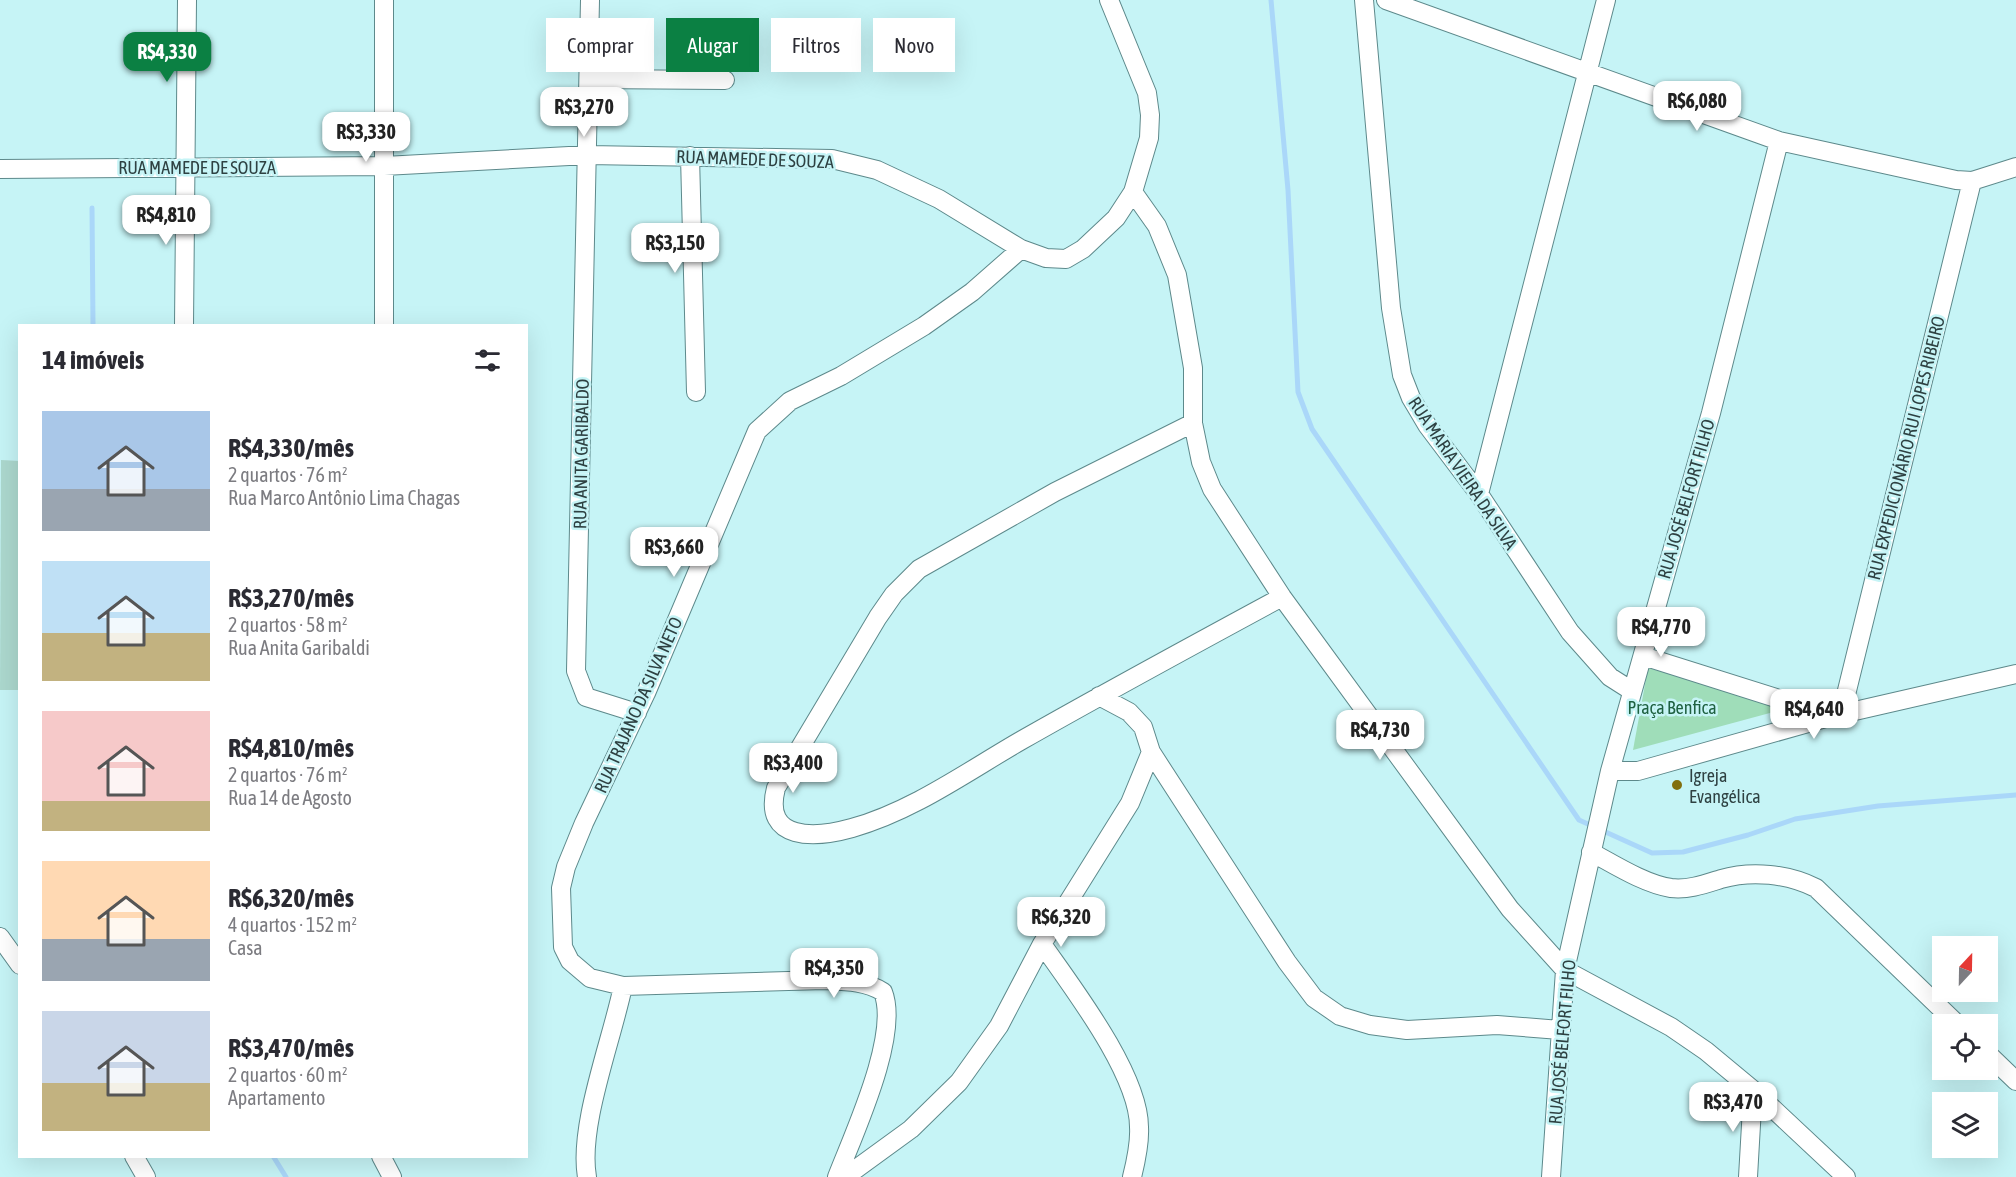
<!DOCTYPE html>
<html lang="pt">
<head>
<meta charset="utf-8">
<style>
	body { margin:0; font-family:"Asap Condensed",sans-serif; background:#f7f7f7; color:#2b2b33; height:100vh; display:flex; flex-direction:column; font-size:22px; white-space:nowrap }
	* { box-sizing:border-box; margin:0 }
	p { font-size:20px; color:#7c7c81 }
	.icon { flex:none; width:33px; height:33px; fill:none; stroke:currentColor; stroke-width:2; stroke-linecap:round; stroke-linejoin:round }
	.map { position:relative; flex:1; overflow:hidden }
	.sheet { position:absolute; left:18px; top:324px; width:510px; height:834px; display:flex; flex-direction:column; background:#fff; border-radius:0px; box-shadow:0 6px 24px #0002 }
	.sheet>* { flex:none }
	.hud { position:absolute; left:546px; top:18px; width:570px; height:54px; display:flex; gap:12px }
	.needle { width:39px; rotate:22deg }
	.fabs { position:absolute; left:1932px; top:936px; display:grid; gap:12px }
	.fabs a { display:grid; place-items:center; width:66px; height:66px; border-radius:0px; background:#fff; box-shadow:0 6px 24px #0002; font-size:30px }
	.price { position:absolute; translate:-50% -51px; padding:0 14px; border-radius:12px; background:#fff; color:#222; font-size:20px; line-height:39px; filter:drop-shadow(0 2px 3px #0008) }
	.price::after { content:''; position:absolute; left:50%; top:36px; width:18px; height:14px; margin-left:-9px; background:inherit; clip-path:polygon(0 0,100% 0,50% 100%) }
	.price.active { background:#0b8043; color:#fff }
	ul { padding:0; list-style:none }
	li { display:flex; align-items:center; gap:18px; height:150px; padding:0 24px }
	li span { display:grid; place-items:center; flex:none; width:168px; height:120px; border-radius:0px; color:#555 }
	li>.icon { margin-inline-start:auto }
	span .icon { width:72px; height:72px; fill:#fffc; stroke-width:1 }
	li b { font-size:26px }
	h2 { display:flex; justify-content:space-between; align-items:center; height:72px; padding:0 24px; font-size:26px }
	.tag { padding:0 21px; border-radius:0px; background:#fff; box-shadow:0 6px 24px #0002; font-size:21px; line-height:54px }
	.tag.active { background:#0b8043; color:#fff }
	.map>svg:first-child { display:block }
	.green { fill:#9fddb9 }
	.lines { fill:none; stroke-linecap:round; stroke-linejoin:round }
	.stream { stroke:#aad7f9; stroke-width:5 }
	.building { fill:#acd8ce }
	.minor-casing { stroke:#5d898b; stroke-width:20 }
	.minor { stroke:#fff; stroke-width:18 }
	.poi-dot { fill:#816f0e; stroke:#c6f4f6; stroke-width:2 }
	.labels { text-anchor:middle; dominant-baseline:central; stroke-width:5; stroke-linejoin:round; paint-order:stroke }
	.street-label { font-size:18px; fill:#2e4142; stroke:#c6f4f6 }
	.park-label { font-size:18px; fill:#1f6141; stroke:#c6f4f6 }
	.poi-label { font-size:18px; fill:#2e4142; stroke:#c6f4f6; text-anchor:start }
</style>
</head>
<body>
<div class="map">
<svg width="2016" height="1177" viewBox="0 0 2016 1177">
	<rect width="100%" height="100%" fill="#c6f4f6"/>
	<path class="green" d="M1648 668 1792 707 1633 750Z"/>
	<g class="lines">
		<path class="stream" d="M1271 0 1288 190 1298 392 1312 429 1579 820 1652 853 1683 852 1748 835 1795 819 1878 806 2016 795
			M92 208 93 326
			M273 1156 286 1177"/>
	</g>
	<path class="building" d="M1 460 20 461V690H0Z"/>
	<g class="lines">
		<g class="minor-casing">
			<path id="minor" d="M384 0V326
				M590 0 576 671 586 697 637 713
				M1364 0 1391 308 1402 375 1411 398 1427 425 1479 494 1570 632 1610 677 1632 691
				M1386 0 1779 141 1956 180 1972 181 2016 167
				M589 79 725 80
				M690 156 696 392
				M0 169 384 166 588 155 832 159 877 170 939 199 1021 249 1046 258 1066 259 1083 249 1116 218 1133 192 1149 138 1150 115 1147 93 1109 0
				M1133 192 1157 226 1177 275 1193 368V423L1201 462 1212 489 1282 597 1510 909 1565 970 1671 1027 1706 1051 1753 1090 1846 1177
				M184 326 187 0
				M1193 423 1055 492 919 569 894 594 878 617 776 788C762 842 816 838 852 828 913 811 968 771 1022 740 1108 691 1195 644 1282 597
				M1479 494 1606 0
				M1643 656 1833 716
				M1841 715 1972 181
				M1151 752 1287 962 1314 998 1340 1016 1370 1025 1407 1030 1497 1025 1560 1030
				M1610 771H1638L1833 716 2016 674
				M1591 852C1615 865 1645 884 1671 888 1689 890 1705 884 1721 879 1752 870 1788 874 1816 888L1957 1024
				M0 937 20 965
				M1042 944C1072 987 1139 1074 1139 1127 1140 1143 1136 1161 1132 1177
				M1988 1054 2016 1081
				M134 1156 146 1177
				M381 1156 392 1177
				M587 1177C578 1126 612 1040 623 986
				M837 1177C854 1133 900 1035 883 992 866 981 844 981 824 980L623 986 590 978 570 961 563 947 561 888 566 867 584 823 646 693 757 431 790 401 841 376 924 326 972 292 1021 249
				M845 1177 911 1129 959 1082 999 1026 1042 944 1130 803 1151 752 1143 727 1129 712 1099 696
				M1551 1177 1565 970 1610 771 1711 413 1779 141
				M1748 1177 1753 1090"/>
		</g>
		<use href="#minor" class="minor"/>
	</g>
	<circle class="poi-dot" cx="1677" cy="785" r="6"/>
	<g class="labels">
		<g class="street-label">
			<text transform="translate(755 159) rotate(2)">RUA MAMEDE DE SOUZA</text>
			<text x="197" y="167">RUA MAMEDE DE SOUZA</text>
			<text transform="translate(1906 448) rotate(-76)">RUA EXPEDICIONÁRIO RUI LOPES RIBEIRO</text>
			<text transform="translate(581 454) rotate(-89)">RUA ANITA GARIBALDO</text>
			<text transform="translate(1463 473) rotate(56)">RUA MARIA VIEIRA DA SILVA</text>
			<text transform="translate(1686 499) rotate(-74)">RUA JOSÉ BELFORT FILHO</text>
			<text transform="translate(638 705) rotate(-66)">RUA TRAJANO DA SILVA NETO</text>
			<text transform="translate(1562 1042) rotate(-85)">RUA JOSÉ BELFORT FILHO</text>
		</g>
		<g class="park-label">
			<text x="1672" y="707">Praça Benfica</text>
		</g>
		<g class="poi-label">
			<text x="1689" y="775">Igreja<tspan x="1689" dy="21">Evangélica</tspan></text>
		</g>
	</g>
</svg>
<div class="fabs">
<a><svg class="needle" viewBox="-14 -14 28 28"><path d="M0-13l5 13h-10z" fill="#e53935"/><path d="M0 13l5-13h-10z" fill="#7c7c81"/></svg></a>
<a><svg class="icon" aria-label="locate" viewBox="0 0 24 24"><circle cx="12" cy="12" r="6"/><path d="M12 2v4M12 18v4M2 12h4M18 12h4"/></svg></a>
<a><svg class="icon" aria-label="layers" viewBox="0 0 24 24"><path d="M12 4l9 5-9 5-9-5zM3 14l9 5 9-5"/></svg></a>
</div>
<b class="price active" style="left:167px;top:83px">R$4,330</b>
<b class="price" style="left:1697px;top:132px">R$6,080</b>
<b class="price" style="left:584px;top:138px">R$3,270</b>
<b class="price" style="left:366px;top:163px">R$3,330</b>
<b class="price" style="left:166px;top:246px">R$4,810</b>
<b class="price" style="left:675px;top:274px">R$3,150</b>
<b class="price" style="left:674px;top:578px">R$3,660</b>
<b class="price" style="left:1661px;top:658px">R$4,770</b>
<b class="price" style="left:1814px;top:740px">R$4,640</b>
<b class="price" style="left:1380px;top:761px">R$4,730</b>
<b class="price" style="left:793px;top:794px">R$3,400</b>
<b class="price" style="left:1061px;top:948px">R$6,320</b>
<b class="price" style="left:834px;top:999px">R$4,350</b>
<b class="price" style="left:1733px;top:1133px">R$3,470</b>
<div class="hud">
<a class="tag">Comprar</a>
<a class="tag active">Alugar</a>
<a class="tag">Filtros</a>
<a class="tag">Novo</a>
</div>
<section class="sheet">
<h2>14 imóveis<svg class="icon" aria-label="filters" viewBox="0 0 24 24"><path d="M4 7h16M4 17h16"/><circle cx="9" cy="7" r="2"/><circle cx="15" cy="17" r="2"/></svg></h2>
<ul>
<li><span style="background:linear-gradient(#a9c7e8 65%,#9aa5b1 0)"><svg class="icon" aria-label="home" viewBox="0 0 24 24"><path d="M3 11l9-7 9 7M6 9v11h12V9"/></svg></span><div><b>R$4,330/mês</b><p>2 quartos · 76 m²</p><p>Rua Marco Antônio Lima Chagas</p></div></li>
<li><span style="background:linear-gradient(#bfe0f5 60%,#c2b280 0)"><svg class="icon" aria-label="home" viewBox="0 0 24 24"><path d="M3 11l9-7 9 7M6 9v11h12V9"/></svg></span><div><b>R$3,270/mês</b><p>2 quartos · 58 m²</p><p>Rua Anita Garibaldi</p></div></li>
<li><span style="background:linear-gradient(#f6c9c9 75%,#c2b280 0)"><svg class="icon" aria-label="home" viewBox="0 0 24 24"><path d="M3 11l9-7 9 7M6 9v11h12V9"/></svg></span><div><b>R$4,810/mês</b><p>2 quartos · 76 m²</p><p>Rua 14 de Agosto</p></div></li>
<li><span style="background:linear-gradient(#ffd9b3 65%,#9aa5b1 0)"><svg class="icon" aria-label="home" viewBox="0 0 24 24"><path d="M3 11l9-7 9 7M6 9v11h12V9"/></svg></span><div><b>R$6,320/mês</b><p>4 quartos · 152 m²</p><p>Casa</p></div></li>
<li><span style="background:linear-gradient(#c9d6e8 60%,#c2b280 0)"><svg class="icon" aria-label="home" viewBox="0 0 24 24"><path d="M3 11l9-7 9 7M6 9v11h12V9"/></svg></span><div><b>R$3,470/mês</b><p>2 quartos · 60 m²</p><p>Apartamento</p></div></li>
</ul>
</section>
</div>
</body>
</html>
